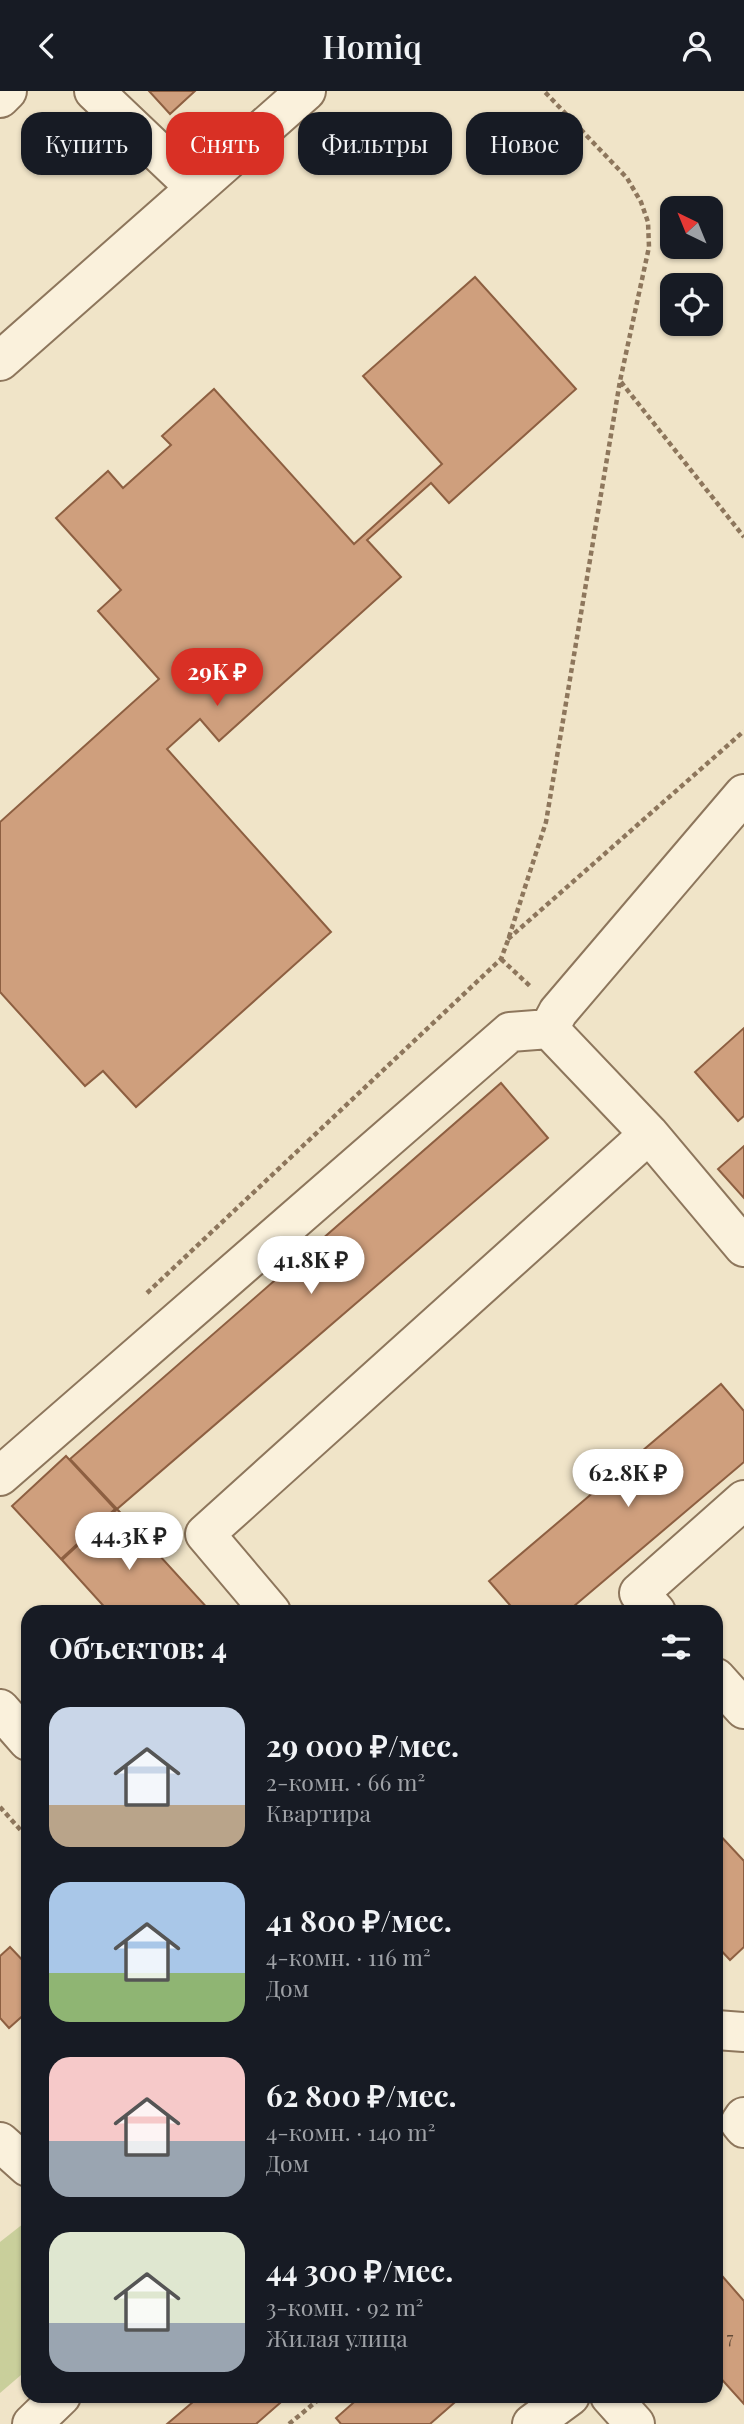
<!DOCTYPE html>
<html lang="ru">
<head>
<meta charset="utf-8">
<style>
	body { margin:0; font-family:"Playfair Display",serif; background:#242831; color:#f1f3f6; height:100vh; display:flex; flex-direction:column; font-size:26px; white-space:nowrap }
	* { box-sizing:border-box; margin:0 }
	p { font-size:23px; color:#9ea1a6 }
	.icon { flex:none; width:38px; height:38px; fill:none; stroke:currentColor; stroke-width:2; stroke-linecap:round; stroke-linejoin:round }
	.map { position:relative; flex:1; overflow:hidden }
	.sheet { position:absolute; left:21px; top:1514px; width:702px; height:798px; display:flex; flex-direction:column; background:#171b24; border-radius:21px; box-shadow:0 2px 5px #0004 }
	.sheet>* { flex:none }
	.banner { position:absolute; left:21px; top:21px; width:704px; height:63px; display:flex; gap:14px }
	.needle { width:46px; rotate:317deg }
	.tools { position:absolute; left:660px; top:105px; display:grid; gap:14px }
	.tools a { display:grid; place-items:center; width:63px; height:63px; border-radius:14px; background:#171b24; box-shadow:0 2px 5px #0004; font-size:35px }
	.price { position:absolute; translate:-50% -60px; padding:0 16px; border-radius:24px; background:#fff; color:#222; font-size:23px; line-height:46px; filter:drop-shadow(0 2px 4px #0008) }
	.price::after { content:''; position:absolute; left:50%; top:42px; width:21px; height:16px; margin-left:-10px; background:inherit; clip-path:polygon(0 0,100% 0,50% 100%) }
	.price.selected { background:#d93025; color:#fff }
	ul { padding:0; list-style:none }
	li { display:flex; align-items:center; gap:21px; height:175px; padding:0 28px }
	li span { display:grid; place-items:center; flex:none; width:196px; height:140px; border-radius:21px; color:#555 }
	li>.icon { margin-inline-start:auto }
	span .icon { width:84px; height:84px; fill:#fffc; stroke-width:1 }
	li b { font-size:30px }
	h2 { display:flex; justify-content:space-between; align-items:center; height:84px; padding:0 28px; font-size:30px }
	.chip { padding:0 24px; border-radius:21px; background:#171b24; box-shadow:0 2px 5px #0004; font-size:24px; line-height:63px }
	.chip.selected { background:#d93025; color:#fff }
	header { display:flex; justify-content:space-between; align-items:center; height:91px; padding:0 28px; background:#171b24; font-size:32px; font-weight:600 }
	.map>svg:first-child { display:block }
	.green { fill:#c9cf9b }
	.building { fill:#cf9f7d; stroke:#8d5f41; stroke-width:2 }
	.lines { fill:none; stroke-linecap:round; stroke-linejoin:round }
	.minor-casing { stroke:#8d765c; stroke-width:42 }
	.path { stroke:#8d765c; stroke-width:4.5; stroke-dasharray:5 3.5; stroke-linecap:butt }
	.minor { stroke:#faf1dc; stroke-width:38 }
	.labels { text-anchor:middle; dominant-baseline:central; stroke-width:6; stroke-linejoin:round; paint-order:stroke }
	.number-label { font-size:16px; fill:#624a37 }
</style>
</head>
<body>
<header><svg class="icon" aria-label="back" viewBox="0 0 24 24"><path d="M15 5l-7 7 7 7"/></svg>Homiq<svg class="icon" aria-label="person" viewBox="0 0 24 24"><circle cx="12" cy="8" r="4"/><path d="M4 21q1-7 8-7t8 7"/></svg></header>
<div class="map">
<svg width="744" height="2333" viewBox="0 0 744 2333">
	<rect width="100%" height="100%" fill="#f0e4c8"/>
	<path class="green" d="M28 2129V2278L0 2302V2151Z"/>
	<path class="building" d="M149 0H195L170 23Z
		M475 186 576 298 449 412 431 392 367 449 401 486 219 650 200 628 167 658 331 841 136 1016 103 980 85 995 0 901V731L159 588 98 520 121 499 56 427 108 380 123 397 171 354 162 345 214 298 354 453 442 373 363 285Z
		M744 937V1025L738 1030 695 981Z
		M501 992 548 1047 117 1418 70 1368Z
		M744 1055V1107L718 1078Z
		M721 1293 744 1320V1371L567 1521H516L489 1490Z
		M66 1365 115 1418 61 1468 12 1415Z
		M117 1418 211 1521H109L62 1469Z
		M716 1740 744 1770V1856L730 1869 716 1854Z
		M10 1856 28 1875V1920L9 1937 0 1927V1865Z
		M716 2178 744 2210V2313L716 2282Z
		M200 2305H288L256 2333H167Z
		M200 2305H288L256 2333H167Z
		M361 2305H462L430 2333H341L336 2327Z"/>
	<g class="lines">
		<g class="minor-casing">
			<path id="minor" d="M94 0 196 97
				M0 7 7 0
				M0 270 306 0
				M549 938 558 921 744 703
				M0 1385 510 941 549 938 649 1043 744 1156
				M271 1521 205 1443 649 1043
				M656 1521 639 1502 744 1409
				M716 1587 744 1618
				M0 1618 28 1650
				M716 1939 744 1941
				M744 2026 740 2032 744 2037
				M0 2051 28 2076
				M610 2305 635 2333
				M32 2333 61 2305
				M532 2333 570 2305"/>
		</g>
		<path class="path" d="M621 291 744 446
			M508 848 744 640
			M501 868 531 896
			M147 1202 501 868 508 849 546 731 620 290 649 156 648 131 641 111 627 87 544 0
			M0 1716 25 1744
			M289 2333 323 2305"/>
		<use href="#minor" class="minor"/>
	</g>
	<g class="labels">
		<g class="number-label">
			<text x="730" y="2246">7</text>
		</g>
	</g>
</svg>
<div class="tools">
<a><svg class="needle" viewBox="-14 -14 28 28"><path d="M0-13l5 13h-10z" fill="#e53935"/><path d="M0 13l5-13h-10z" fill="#9ea1a6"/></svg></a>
<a><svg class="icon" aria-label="locate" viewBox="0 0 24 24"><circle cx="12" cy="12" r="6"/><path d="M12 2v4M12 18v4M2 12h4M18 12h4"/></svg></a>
</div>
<b class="price selected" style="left:217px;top:617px">29K ₽</b>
<b class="price" style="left:311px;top:1205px">41.8K ₽</b>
<b class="price" style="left:628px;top:1418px">62.8K ₽</b>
<b class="price" style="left:129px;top:1481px">44.3K ₽</b>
<div class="banner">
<a class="chip">Купить</a>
<a class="chip selected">Снять</a>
<a class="chip">Фильтры</a>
<a class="chip">Новое</a>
</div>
<section class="sheet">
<h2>Объектов: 4<svg class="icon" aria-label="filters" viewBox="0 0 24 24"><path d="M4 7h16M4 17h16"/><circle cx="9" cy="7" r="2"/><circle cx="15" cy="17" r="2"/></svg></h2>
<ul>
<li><span style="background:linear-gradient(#c9d6e8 70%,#b9a48a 0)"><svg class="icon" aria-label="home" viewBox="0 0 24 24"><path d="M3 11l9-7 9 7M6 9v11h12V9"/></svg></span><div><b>29 000 ₽/мес.</b><p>2-комн. · 66 m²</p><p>Квартира</p></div></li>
<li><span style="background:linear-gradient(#a9c7e8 65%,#8fb573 0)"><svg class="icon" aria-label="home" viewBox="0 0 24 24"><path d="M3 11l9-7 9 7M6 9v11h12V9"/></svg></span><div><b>41 800 ₽/мес.</b><p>4-комн. · 116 m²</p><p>Дом</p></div></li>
<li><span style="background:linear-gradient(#f6c9c9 60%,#9aa5b1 0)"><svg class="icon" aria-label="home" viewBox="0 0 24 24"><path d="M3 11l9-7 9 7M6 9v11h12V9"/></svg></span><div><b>62 800 ₽/мес.</b><p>4-комн. · 140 m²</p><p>Дом</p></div></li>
<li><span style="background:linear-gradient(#dfe7d0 65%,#9aa5b1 0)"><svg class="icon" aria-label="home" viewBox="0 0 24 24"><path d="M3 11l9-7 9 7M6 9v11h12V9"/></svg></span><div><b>44 300 ₽/мес.</b><p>3-комн. · 92 m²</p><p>Жилая улица</p></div></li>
</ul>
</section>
</div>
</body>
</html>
